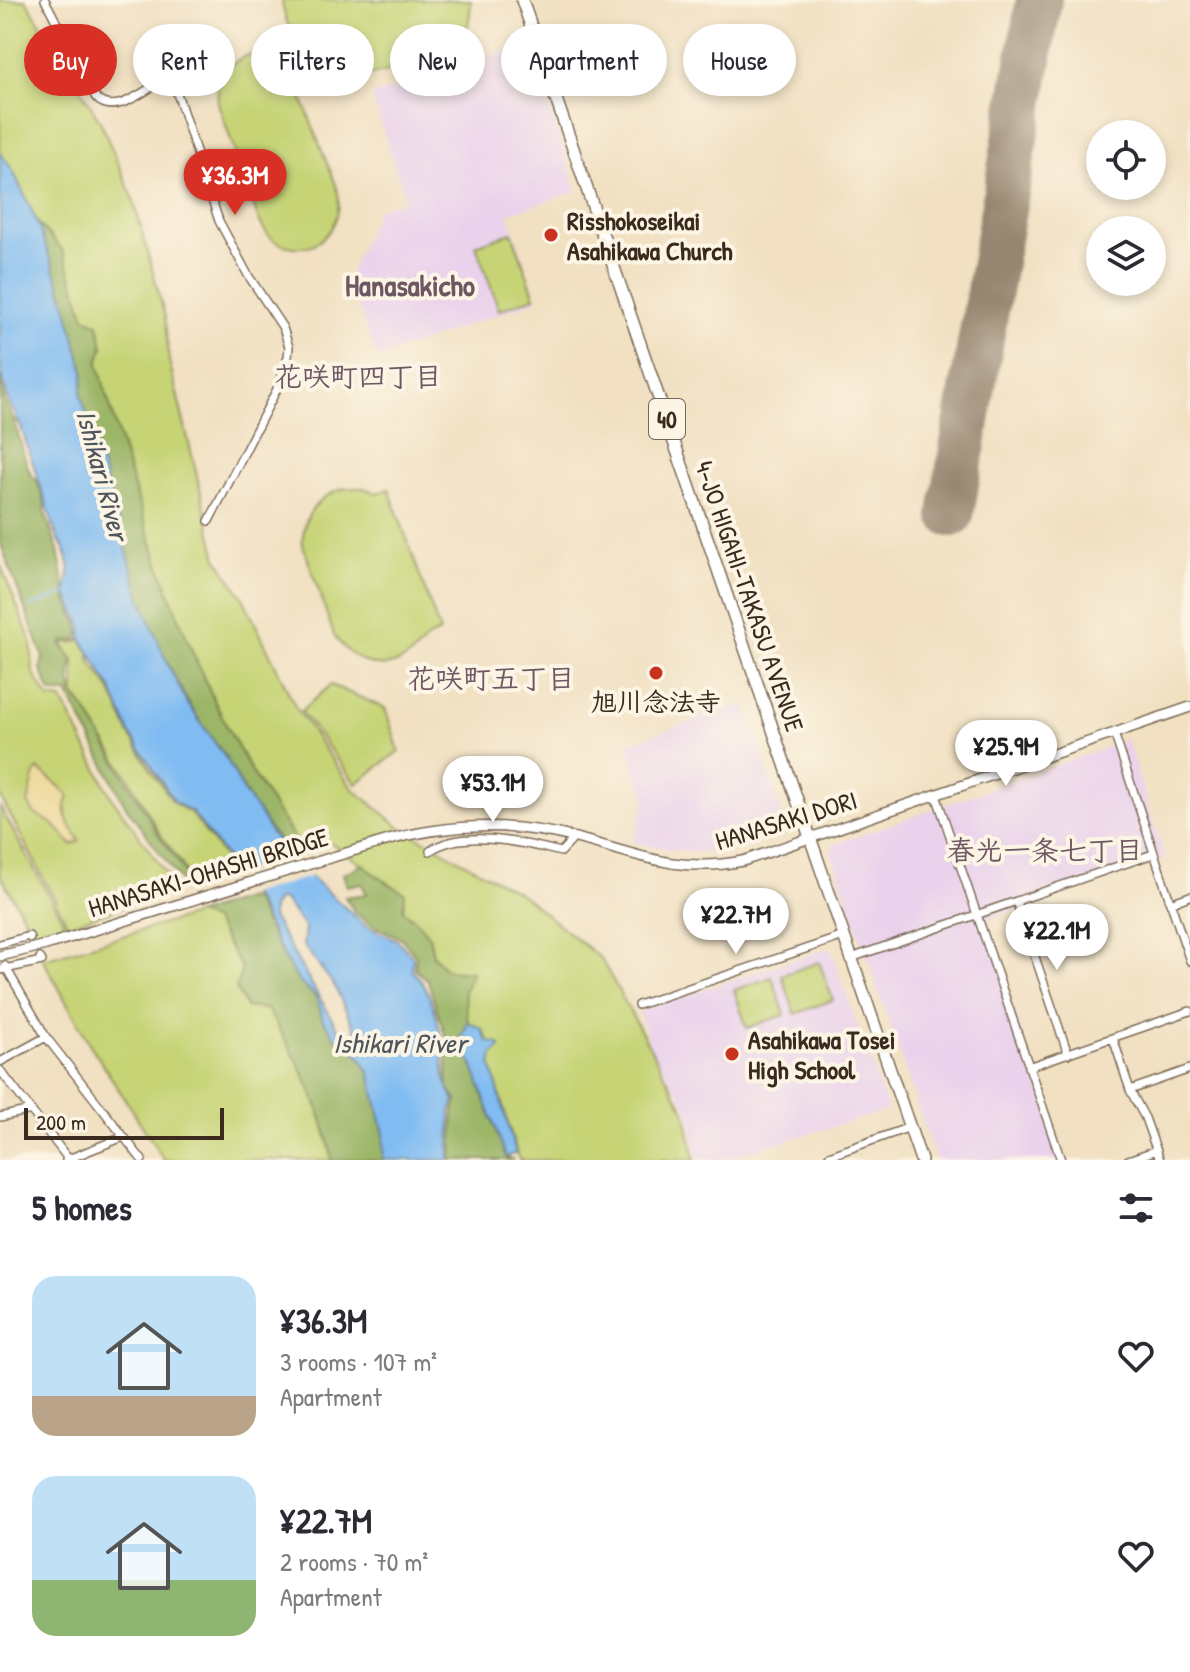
<!DOCTYPE html>
<html lang="en">
<head>
<meta charset="utf-8">
<style>
	body { margin:0; font-family:"Patrick Hand","Klee One",sans-serif; background:#f2f2f3; color:#2b2b33; height:100vh; display:flex; flex-direction:column; font-size:30px; white-space:nowrap }
	* { box-sizing:border-box; margin:0 }
	p { font-size:26px; color:#7c7c81 }
	.icon { flex:none; width:44px; height:44px; fill:none; stroke:currentColor; stroke-width:2; stroke-linecap:round; stroke-linejoin:round }
	.map { position:relative; height:1160px; overflow:hidden }
	.drawer { display:flex; flex-direction:column; background:#fff; flex:1 }
	.drawer>* { flex:none }
	.top-card { position:absolute; left:24px; top:24px; width:1142px; height:72px; display:flex; gap:16px }
	.buttons { position:absolute; left:1086px; top:120px; display:grid; gap:16px }
	.buttons a { display:grid; place-items:center; width:80px; height:80px; border-radius:50%; background:#fff; box-shadow:0 4px 12px #0003; font-size:40px }
	.scale { position:absolute; left:24px; bottom:20px; width:200px; box-sizing:border-box; padding-left:8px; border:4px solid #3b2a1e; border-top:0; font-size:22px; line-height:28px; white-space:nowrap; color:#3b2a1e; -webkit-text-stroke:6px #fcf5e5; paint-order:stroke }
	.price { position:absolute; translate:-50% -68px; padding:0 18px; border-radius:28px; background:#fff; color:#222; font-size:26px; line-height:52px; filter:drop-shadow(0 2px 4px #0008) }
	.price::after { content:''; position:absolute; left:50%; top:48px; width:24px; height:18px; margin-left:-12px; background:inherit; clip-path:polygon(0 0,100% 0,50% 100%) }
	.price.current { background:#d93025; color:#fff }
	ul { padding:0; list-style:none }
	li { display:flex; align-items:center; gap:24px; height:200px; padding:0 32px }
	li span { display:grid; place-items:center; flex:none; width:224px; height:160px; border-radius:24px; color:#555 }
	li>.icon { margin-inline-start:auto }
	span .icon { width:96px; height:96px; fill:#fffc; stroke-width:1 }
	li b { font-size:34px }
	h2 { display:flex; justify-content:space-between; align-items:center; height:96px; padding:0 32px; font-size:34px }
	.tag { padding:0 28px; border-radius:36px; background:#fff; box-shadow:0 4px 12px #0003; font-size:28px; line-height:72px }
	.tag.current { background:#d93025; color:#fff }
	.map>svg:first-child { display:block }
	.built { fill:#ead1ec }
	.green { fill:#c6d476; stroke:#807f4a; stroke-width:2 }
	.forest { fill:#9cb667; stroke:#6c7042; stroke-width:2 }
	.sand { fill:#eeda9e; stroke:#94825e; stroke-width:2 }
	.water { fill:#80bcf2; stroke:#5e7388; stroke-width:2; fill-rule:evenodd }
	.pier { fill:#f1e0c1 }
	.lines { fill:none; stroke-linecap:round; stroke-linejoin:round }
	.stream { stroke:#80bcf2; stroke-width:2 }
	.runway { stroke:#968570; stroke-width:46 }
	.minor-casing { stroke:#7b6a57; stroke-width:10 }
	.tertiary-casing { stroke:#7b6a57; stroke-width:12 }
	.trunk-casing { stroke:#7b6a57; stroke-width:14 }
	.minor { stroke:#fff; stroke-width:7 }
	.tertiary { stroke:#fff; stroke-width:9 }
	.trunk { stroke:#fff; stroke-width:11 }
	.poi-dot { fill:#c8321e; stroke:#fcf5e5; stroke-width:3 }
	.labels { text-anchor:middle; dominant-baseline:central; stroke-width:8; stroke-linejoin:round; paint-order:stroke }
	.shield { fill:#fcf5e5; stroke:#75675a; stroke-width:2 }
	.shield-label { font-size:24px; font-weight:bold; fill:#3b2a1e }
	.poi-label { font-size:26px; font-weight:bold; fill:#3b2a1e; stroke:#fcf5e5; text-anchor:start }
	.street-label { font-size:26px; fill:#3b2a1e; stroke:#fcf5e5 }
	.neighbourhood-label { font-size:28px; font-weight:bold; fill:#6e5662; stroke:#fcf5e5 }
	.water-label { font-size:28px; font-style:italic; fill:#50565e; stroke:#fcf5e5 }
	.quarter-label { font-size:30px; font-weight:bold; fill:#6e5662; stroke:#fcf5e5 }
</style>
</head>
<body>
<div class="map">
<svg width="1190" height="1160" viewBox="0 0 1190 1160">
	<rect width="100%" height="100%" fill="#fcf5e5"/>
	<filter id="ink" filterUnits="userSpaceOnUse"><feTurbulence type="fractalNoise" baseFrequency=".0125" numOctaves="2"/><feDisplacementMap in="SourceGraphic" scale="16" xChannelSelector="R" yChannelSelector="G"/><feConvolveMatrix kernelMatrix="1 2 1 2 8 2 1 2 1" color-interpolation-filters="sRGB"/></filter>
	<filter id="wash" filterUnits="userSpaceOnUse"><feTurbulence type="fractalNoise" baseFrequency=".006" numOctaves="4" result="noise"/><feDisplacementMap in="SourceGraphic" scale="32" xChannelSelector="R" yChannelSelector="G"/><feGaussianBlur stdDeviation="1.8" result="paint"/><feColorMatrix in="noise" values="0 0 0 0 0 0 0 0 0 0 0 0 0 0 0 0 0 1.4 0 .05"/><feComposite in="paint" operator="in"/></filter>
	<g filter="url(#wash)">
		<rect width="100%" height="100%" fill="#f1e0c1"/>
		<path class="built" d="M528 44 577 191 508 214 537 300 377 358 347 279 378 209 406 200 372 96Z
			M745 703 787 830 784 837 712 853 673 850 633 842 646 800 627 744Z
			M1127 740 1165 858 985 920 1063 1160H936L831 852 833 845Z
			M830 948 888 1110 721 1160H698L687 1108 651 1048 639 1011Z"/>
		<path class="green" d="M0 0H26L100 121 133 198 165 317 169 361 217 558 242 596 296 708 352 788 400 827 521 894 601 959 685 1111 695 1160H519L491 1065 493 1054 500 1048 499 1045 490 1043 482 1029 468 1022 464 992 433 955 429 936 416 920 403 911 404 893C377 877 354 858 327 841L302 849C284 822 265 795 249 767 177 643 137 501 97 364L103 347 85 317 63 251 37 222 13 171 0 152Z
			M282 0H471C470 16 469 34 457 46 444 60 424 62 406 66 388 71 370 77 351 77 316 76 284 33 282 0Z
			M248 55C269 55 282 57 294 76 304 103 314 131 325 158 329 169 336 181 338 193 343 220 324 250 294 247 274 245 266 235 258 218L218 103C215 80 227 64 248 55Z
			M512 232 535 297 499 310 476 245Z
			M347 488H364L377 493 389 489 440 632C422 638 425 645 411 655 383 677 351 661 334 635L303 545C301 516 318 494 347 488Z
			M0 564 31 641 33 672 48 698 62 700 112 798 177 889 68 925 0 796Z
			M80 639 89 652 91 662 110 689 129 733 149 767 174 803 191 813 235 872 192 884 182 864 160 834 130 780 74 693V660L63 645 64 643 77 642Z
			M331 685 385 708 399 751 356 784 301 711Z
			M0 807 67 928 33 934 0 874Z
			M198 914 214 921 242 969 236 989 246 1007 267 1009C296 1056 323 1104 332 1160H164L89 1043 43 959Z
			M819 962 833 1000 795 1014 782 975Z
			M772 977 785 1015 747 1028 734 990Z"/>
		<path class="forest" d="M37 222 63 251 85 317 98 324 103 347 98 364C137 501 177 643 249 767 265 795 284 822 302 849L288 850C263 826 247 795 230 765 224 753 214 742 206 730 191 708 178 686 167 662 127 578 106 484 81 395L84 372 63 294Z
			M0 375 5 401 15 423 26 463 31 475 37 481 45 503V513L58 550 67 600 78 624 80 634 76 640 63 641 61 645 72 659 70 681 73 695 84 707 159 835 180 864 190 884 185 887 125 805 68 693H51L41 669 43 656 0 542Z
			M363 864 378 877 405 893 403 911 416 920 429 936 433 955 446 970 472 972 464 992 468 1022 462 1037 506 1157 514 1160H452L454 1111 457 1100 448 1088 446 1037 428 981 415 968 416 955 401 938 371 925 355 912 345 897 367 894 361 883 347 886 343 874Z
			M252 897 288 965 301 984 316 996 323 1020 341 1044 358 1054 370 1074 384 1134 383 1160H332C323 1104 296 1057 267 1009L246 1007 236 989 242 969 214 921 198 914Z"/>
		<path class="sand" d="M38 769C49 779 61 785 69 797 60 814 71 827 80 841L72 845 53 824 34 813 28 803C32 791 31 778 38 769Z"/>
		<path class="water" d="M0 152 13 171 37 222 63 294 84 372 81 395 140 596 165 658 186 701 229 763 245 794 258 811 272 835 312 878 367 927 397 940 413 957 412 970C429 986 438 1016 441 1039 445 1061 441 1083 455 1100L451 1111 450 1160H383L384 1134 370 1074 358 1054 341 1044 323 1020 316 996 301 984 288 965 256 901 234 868 192 812 175 802 130 733 111 688 81 638 82 627 68 597 67 584 70 568 65 550 58 539 21 427 7 397 0 364ZM277 900H284L305 928 303 945 334 985 358 1036 355 1041 344 1039 272 917V908Z
			M468 1022 482 1029 487 1041 499 1044 500 1048 493 1054 491 1065 516 1153 506 1157 462 1037Z"/>
		<path class="pier" d="M297 855 315 875 246 896 233 874Z"/>
		<g class="lines">
			<path class="stream" d="M29 607 69 592"/>
			<path class="runway" d="M951 514 1039 0"/>
		</g>
	</g>
	<g filter="url(#ink)">
		<g class="lines">
			<g class="minor-casing">
				<path id="minor" d="M45 0 96 98C114 118 146 89 165 79L174 84 219 221 248 275 283 328 289 347 288 357 277 389 209 521
					M1114 733 1190 961
					M936 795 1061 1160
					M430 851C462 828 526 843 561 852L574 838
					M1016 901 1068 1054
					M1170 903 1190 896
					M0 944 29 936 30 938
					M851 958 1153 854
					M5 966 46 1037 142 1160
					M0 970 42 961 40 958
					M638 1005 844 936
					M1113 1038 1130 1090 1145 1118 1160 1160
					M0 1062 46 1037
					M1028 1067 1190 1011
					M0 1070 69 1160
					M1130 1090 1190 1069
					M0 1117 31 1110
					M66 1160 123 1137
					M825 1160 829 1156 910 1127
					M1128 1160 1157 1150"/>
			</g>
			<g class="tertiary-casing">
				<path id="tertiary" d="M0 956 46 945 382 842C447 823 510 821 576 838 638 854 676 874 743 861L1190 707"/>
			</g>
			<g class="trunk-casing">
				<path id="trunk" d="M522 0 921 1160"/>
			</g>
			<use href="#minor" class="minor"/>
			<use href="#tertiary" class="tertiary"/>
			<use href="#trunk" class="trunk"/>
		</g>
	</g>
	<g class="poi-dot">
		<circle cx="551" cy="235" r="8"/>
		<circle cx="656" cy="673" r="8"/>
		<circle cx="732" cy="1054" r="8"/>
	</g>
	<g class="labels">
		<rect class="shield" x="649" y="399" width="36" height="40" rx="6"/>
		<g class="shield-label">
			<text x="667" y="419">40</text>
		</g>
		<g class="poi-label">
			<text x="567" y="220">Risshokoseikai<tspan x="567" dy="30">Asahikawa Church</tspan></text>
			<text x="656" y="701" text-anchor="middle">旭川念法寺</text>
			<text x="748" y="1039">Asahikawa Tosei<tspan x="748" dy="30">High School</tspan></text>
		</g>
		<g class="street-label">
			<text transform="translate(750 596) rotate(71)">4-JO HIGAHI-TAKASU AVENUE</text>
			<text transform="translate(786 820) rotate(-17)">HANASAKI DORI</text>
			<text transform="translate(208 872) rotate(-17)">HANASAKI-OHASHI BRIDGE</text>
		</g>
		<g class="neighbourhood-label">
			<text x="358" y="376">花咲町四丁目</text>
			<text x="491" y="678">花咲町五丁目</text>
			<text x="1045" y="850">春光一条七丁目</text>
		</g>
		<g class="water-label">
			<text transform="translate(103 475) rotate(75)">Ishikari River</text>
			<text x="400" y="1043">Ishikari River</text>
		</g>
		<g class="quarter-label">
			<text x="410" y="285">Hanasakicho</text>
		</g>
	</g>
</svg>
<div class="buttons">
<a><svg class="icon" aria-label="locate" viewBox="0 0 24 24"><circle cx="12" cy="12" r="6"/><path d="M12 2v4M12 18v4M2 12h4M18 12h4"/></svg></a>
<a><svg class="icon" aria-label="layers" viewBox="0 0 24 24"><path d="M12 4l9 5-9 5-9-5zM3 14l9 5 9-5"/></svg></a>
</div>
<div class="scale">200 m</div>
<b class="price current" style="left:235px;top:217px">¥36.3M</b>
<b class="price" style="left:1006px;top:788px">¥25.9M</b>
<b class="price" style="left:493px;top:824px">¥53.1M</b>
<b class="price" style="left:736px;top:956px">¥22.7M</b>
<b class="price" style="left:1057px;top:972px">¥22.1M</b>
<div class="top-card">
<a class="tag current">Buy</a>
<a class="tag">Rent</a>
<a class="tag">Filters</a>
<a class="tag">New</a>
<a class="tag">Apartment</a>
<a class="tag">House</a>
</div>
</div>
<section class="drawer">
<h2>5 homes<svg class="icon" aria-label="filters" viewBox="0 0 24 24"><path d="M4 7h16M4 17h16"/><circle cx="9" cy="7" r="2"/><circle cx="15" cy="17" r="2"/></svg></h2>
<ul>
<li><span style="background:linear-gradient(#bfe0f5 75%,#b9a48a 0)"><svg class="icon" aria-label="home" viewBox="0 0 24 24"><path d="M3 11l9-7 9 7M6 9v11h12V9"/></svg></span><div><b>¥36.3M</b><p>3 rooms · 107 m²</p><p>Apartment</p></div><svg class="icon" aria-label="heart" viewBox="0 0 24 24"><path d="M12 20l-8-8c-3-5 5-10 8-4 3-6 11-1 8 4z"/></svg></li>
<li><span style="background:linear-gradient(#bfe0f5 65%,#8fb573 0)"><svg class="icon" aria-label="home" viewBox="0 0 24 24"><path d="M3 11l9-7 9 7M6 9v11h12V9"/></svg></span><div><b>¥22.7M</b><p>2 rooms · 70 m²</p><p>Apartment</p></div><svg class="icon" aria-label="heart" viewBox="0 0 24 24"><path d="M12 20l-8-8c-3-5 5-10 8-4 3-6 11-1 8 4z"/></svg></li>
</ul>
</section>
</body>
</html>
